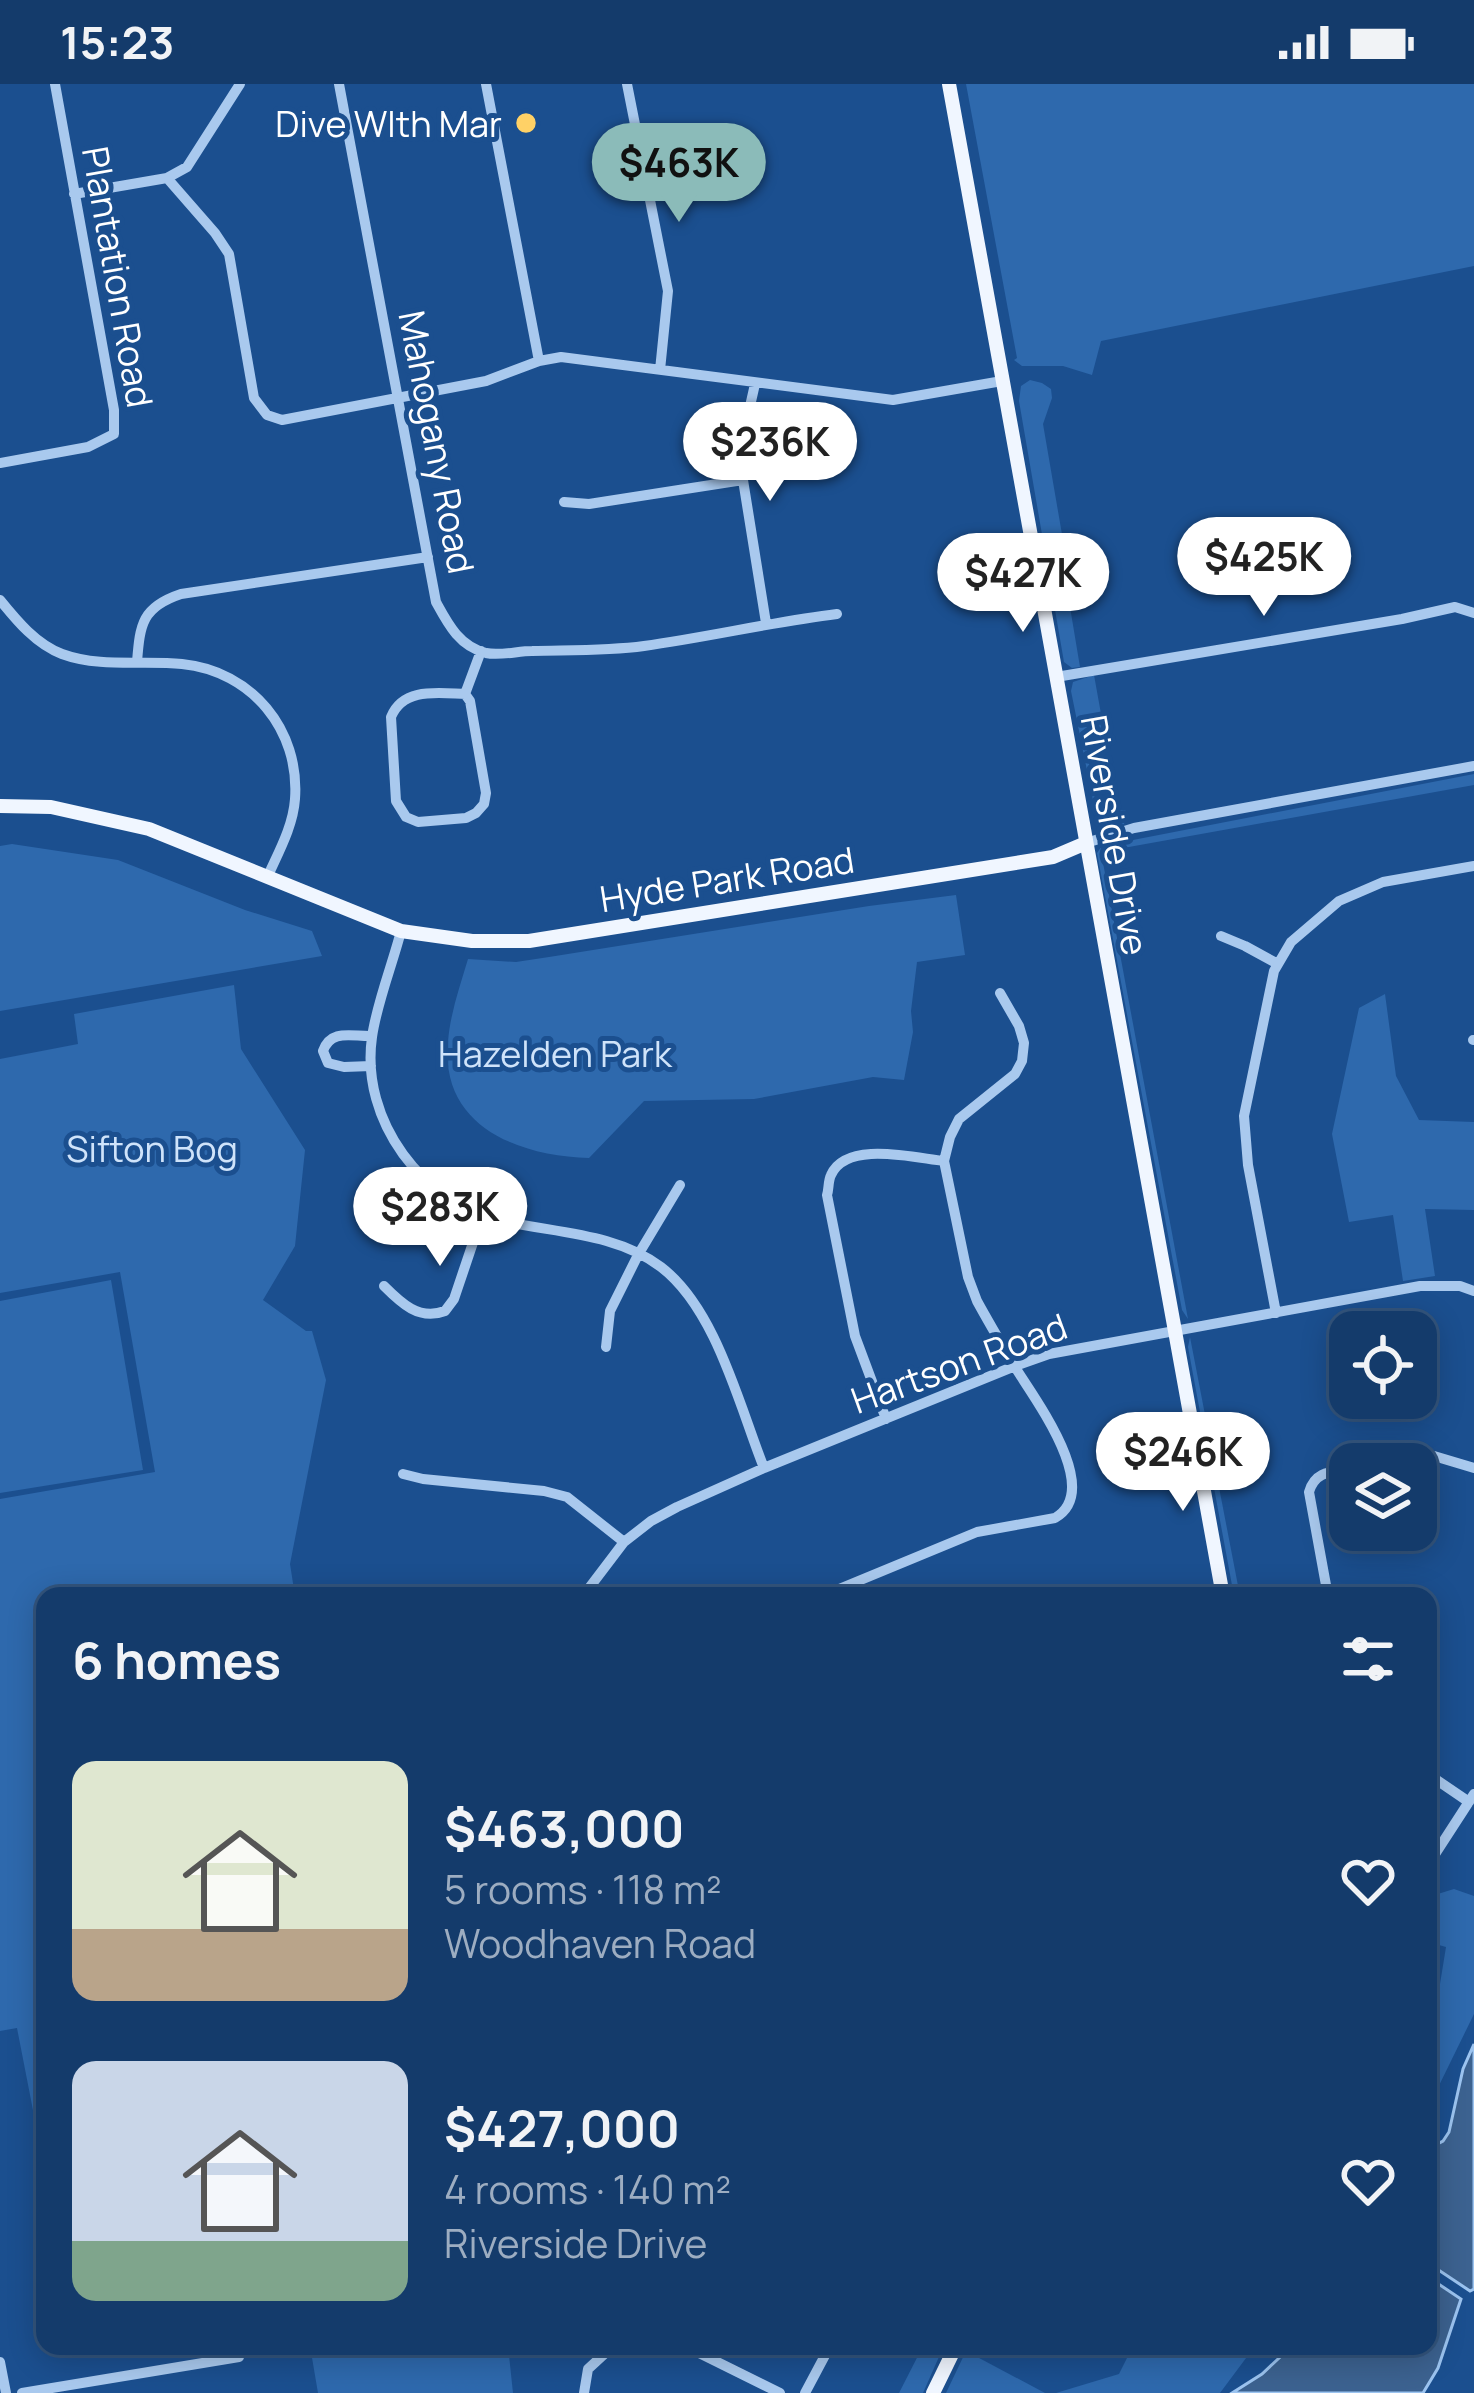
<!DOCTYPE html>
<html lang="en">
<head>
<meta charset="utf-8">
<style>
	body { margin:0; font-family:Manrope,sans-serif; background:#214673; color:#f1f3f6; height:100vh; display:flex; flex-direction:column; font-size:45px; white-space:nowrap }
	* { box-sizing:border-box; margin:0 }
	p { font-size:39px; color:#9dadc1 }
	.icon { flex:none; width:66px; height:66px; fill:none; stroke:currentColor; stroke-width:2; stroke-linecap:round; stroke-linejoin:round }
	.map { position:relative; flex:1; overflow:hidden }
	.details { position:absolute; left:36px; top:1503px; width:1401px; height:768px; display:flex; flex-direction:column; background:#143b6b; border-radius:24px; box-shadow:0 6px 30px #0003,0 0 0 3px #33557e }
	.details>* { flex:none }
	.fabs { position:absolute; left:1329px; top:1227px; display:grid; gap:24px }
	.fabs a { display:grid; place-items:center; width:108px; height:108px; border-radius:24px; background:#143b6b; box-shadow:0 6px 30px #0003,0 0 0 3px #33557e; font-size:60px }
	.price { position:absolute; translate:-50% -102px; padding:0 27px; border-radius:42px; background:#fff; color:#222; font-size:39px; line-height:78px; filter:drop-shadow(0 3px 6px #0008) }
	.price::after { content:''; position:absolute; left:50%; top:72px; width:36px; height:27px; margin-left:-18px; background:inherit; clip-path:polygon(0 0,100% 0,50% 100%) }
	.price.active { background:#8bbbb9; color:#111 }
	ul { padding:0; list-style:none }
	li { display:flex; align-items:center; gap:36px; height:300px; padding:0 36px }
	li span { display:grid; place-items:center; flex:none; width:336px; height:240px; border-radius:24px; color:#555 }
	li>.icon { margin-inline-start:auto }
	span .icon { width:144px; height:144px; fill:#fffc; stroke-width:1 }
	li b { font-size:51px }
	h2 { display:flex; justify-content:space-between; align-items:center; height:144px; padding:0 36px; font-size:51px }
	.status { display:flex; justify-content:space-between; align-items:center; height:84px; padding:0 60px; background:#143b6b; direction:ltr }
	.status svg { height:33px; fill:currentColor }
	.map>svg:first-child { display:block }
	.green { fill:#2e69ad }
	.water { fill:#3c6290; stroke:#9cc4f0; stroke-width:3 }
	.lines { fill:none; stroke-linecap:round; stroke-linejoin:round }
	.minor { stroke:#a9c9ee; stroke-width:10 }
	.major { stroke:#f0f6ff; stroke-width:14 }
	.poi-dot { fill:#ffd166; stroke:#1b4f8f; stroke-width:4.5 }
	.labels { text-anchor:middle; dominant-baseline:central; stroke-width:10; stroke-linejoin:round; paint-order:stroke }
	.poi-label { font-size:36px; fill:#fff; stroke:#1b4f8f; text-anchor:end }
	.street-label { font-size:36px; fill:#fff; stroke:#1b4f8f }
	.park-label { font-size:36px; fill:#cfe3fa; stroke:#1b4f8f }
</style>
</head>
<body>
<div class="status"><b>15:23</b><svg viewBox="0 0 49 12"><path d="M0 12V9h3v3zM5 12V6h3v6zM10 12V3h3v9zM15 12V0h3v12zM26 1h20v11H26zM47 4h2v5h-2z"/></svg></div>
<div class="map">
<svg width="1474" height="2309" viewBox="0 0 1474 2309">
	<rect width="100%" height="100%" fill="#1b4f8f"/>
	<path class="green" d="M966 0H1474V182L1101 257 1092 291 1063 282H1022L1014 276 1017 274Z
		M1030 296 1042 299 1051 305 1052 314 1043 340 1069 491 1065 493 1080 583 1072 584 1064 578 1019 317 1021 302Z
		M1094 591 1107 663 1087 667 1098 729 1125 726 1127 729 1124 740 1113 743 1097 736 1071 607 1073 598Z
		M1474 690V701L1101 768 1188 1235 1182 1226 1097 769 1102 762Z
		M12 760 118 776 245 826 312 847 322 872 0 927V762Z
		M956 811 965 871 917 878 911 927 913 948 904 996 873 993 754 1015 644 1017 589 1074C518 1072 440 1042 448 958 450 930 460 902 468 875L516 878 549 873 869 822Z
		M234 901 241 965 305 1066 295 1162 263 1216 306 1247H312L326 1296 290 1480 295 1512H45V2088L17 1944 0 1947V1415L155 1388 120 1188 0 1209V975L78 960 74 930Z
		M1385 910 1396 992 1419 1036 1474 1038V1126L1425 1125 1435 1192 1403 1197 1393 1131 1349 1138 1332 1050 1359 924Z
		M111 1196 143 1386 0 1409V1217Z
		M1190 1253 1240 1512H1234L1188 1263Z
		M1454 1805 1474 1812V1930L1428 2024V1926L1440 1900 1446 1863 1428 1858V1813Z
		M310 2262H508L513 2309H318Z
		M923 2262H942V2266L923 2309H899Z
		M1133 2262H1255L1220 2309H1056L1119 2290Z
		M966 2267 1045 2309H946Z"/>
	<path class="water" d="M1474 1960V2205L1470 2207 1428 2179V2065L1443 2057 1449 2048 1463 1985Z
		M1428 2193 1461 2215 1438 2284 1423 2309H1232L1262 2290 1292 2262H1428Z"/>
	<g class="lines">
		<path class="minor" d="M339 0 436 518C448 540 459 562 486 569 500 572 518 567 532 567 570 566 607 567 644 562 709 553 772 538 837 530
			M486 0 539 277
			M627 0 668 207 660 286
			M167 94 215 149 229 170 254 314 267 331 282 336 486 297 539 277 561 273 893 316 1002 297
			M74 110 167 94 187 83 240 0
			M755 300 748 331 743 396 766 539
			M0 379 88 363 114 350V326L55 0
			M564 418 589 420 743 396
			M0 516C17 537 36 560 62 570 100 584 143 576 182 580 252 587 300 646 295 715 293 743 278 769 267 794
			M137 578C140 540 142 523 181 510L428 473
			M1056 593 1402 535 1455 523 1474 529
			M465 610C438 609 403 603 391 633L396 717 406 733 418 738 466 734 476 729 484 720 486 709 470 617 465 610 481 567
			M1086 759 1134 744 1474 682
			M401 847C392 882 377 918 372 953 360 1037 423 1120 503 1137 556 1149 616 1149 661 1183 716 1225 739 1321 764 1384
			M1221 852 1245 862 1278 880
			M1473 956H1474
			M371 982 344 983 328 979 323 967C331 944 353 953 372 952
			M384 1202C401 1219 419 1237 445 1227L454 1215 482 1132
			M1276 1229 1248 1081 1244 1032 1274 887 1291 858 1339 817 1383 798 1474 782
			M606 1263 610 1227 638 1171 680 1101
			M886 1335 855 1252 827 1111C829 1105 828 1097 831 1091 846 1056 915 1074 944 1077
			M1380 1380 1434 1372 1474 1384
			M403 1390 423 1395 544 1407 567 1413 624 1458
			M583 1512 624 1458 651 1437 677 1423 764 1384 1015 1282 1049 1270 1420 1202H1460L1474 1207
			M822 1512 977 1448 1055 1434C1104 1406 1034 1314 1015 1283 1002 1261 989 1239 977 1217L968 1193 944 1077 950 1053 959 1035 1015 990 1022 977 1024 959 1019 942 1000 909
			M1328 1512 1309 1408C1315 1387 1331 1388 1350 1385
			M1428 1690 1469 1718
			M1428 1781 1474 1710
			M685 2262 780 2309
			M0 2278 6 2309
			M22 2309 239 2273
			M584 2309 588 2285 613 2262
			M805 2309 830 2262"/>
		<path class="major" d="M949 0 1223 1512
			M0 722 51 723 149 745 401 847 472 857H529L1053 773 1086 759
			M933 2309 956 2262"/>
	</g>
	<circle class="poi-dot" cx="526" cy="39" r="12"/>
	<g class="labels">
		<g class="poi-label">
			<text x="502" y="39">Dive WIth Mar</text>
		</g>
		<g class="street-label">
			<text transform="translate(118 193) rotate(80)">Plantation Road</text>
			<text transform="translate(437 358) rotate(79)">Mahogany Road</text>
			<text transform="translate(1115 751) rotate(80)">Riverside Drive</text>
			<text transform="translate(727 795) rotate(-9)">Hyde Park Road</text>
			<text transform="translate(959 1279) rotate(-20)">Hartson Road</text>
		</g>
		<g class="park-label">
			<text x="555" y="969">Hazelden Park</text>
			<text x="152" y="1064">Sifton Bog</text>
		</g>
	</g>
</svg>
<div class="fabs">
<a><svg class="icon" aria-label="locate" viewBox="0 0 24 24"><circle cx="12" cy="12" r="6"/><path d="M12 2v4M12 18v4M2 12h4M18 12h4"/></svg></a>
<a><svg class="icon" aria-label="layers" viewBox="0 0 24 24"><path d="M12 4l9 5-9 5-9-5zM3 14l9 5 9-5"/></svg></a>
</div>
<b class="price active" style="left:679px;top:141px">$463K</b>
<b class="price" style="left:770px;top:420px">$236K</b>
<b class="price" style="left:1264px;top:535px">$425K</b>
<b class="price" style="left:1023px;top:551px">$427K</b>
<b class="price" style="left:440px;top:1185px">$283K</b>
<b class="price" style="left:1183px;top:1430px">$246K</b>
<section class="details">
<h2>6 homes<svg class="icon" aria-label="filters" viewBox="0 0 24 24"><path d="M4 7h16M4 17h16"/><circle cx="9" cy="7" r="2"/><circle cx="15" cy="17" r="2"/></svg></h2>
<ul>
<li><span style="background:linear-gradient(#dfe7d0 70%,#b9a48a 0)"><svg class="icon" aria-label="home" viewBox="0 0 24 24"><path d="M3 11l9-7 9 7M6 9v11h12V9"/></svg></span><div><b>$463,000</b><p>5 rooms · 118 m²</p><p>Woodhaven Road</p></div><svg class="icon" aria-label="heart" viewBox="0 0 24 24"><path d="M12 20l-8-8c-3-5 5-10 8-4 3-6 11-1 8 4z"/></svg></li>
<li><span style="background:linear-gradient(#c9d6e8 75%,#7fa58c 0)"><svg class="icon" aria-label="home" viewBox="0 0 24 24"><path d="M3 11l9-7 9 7M6 9v11h12V9"/></svg></span><div><b>$427,000</b><p>4 rooms · 140 m²</p><p>Riverside Drive</p></div><svg class="icon" aria-label="heart" viewBox="0 0 24 24"><path d="M12 20l-8-8c-3-5 5-10 8-4 3-6 11-1 8 4z"/></svg></li>
</ul>
</section>
</div>
</body>
</html>
